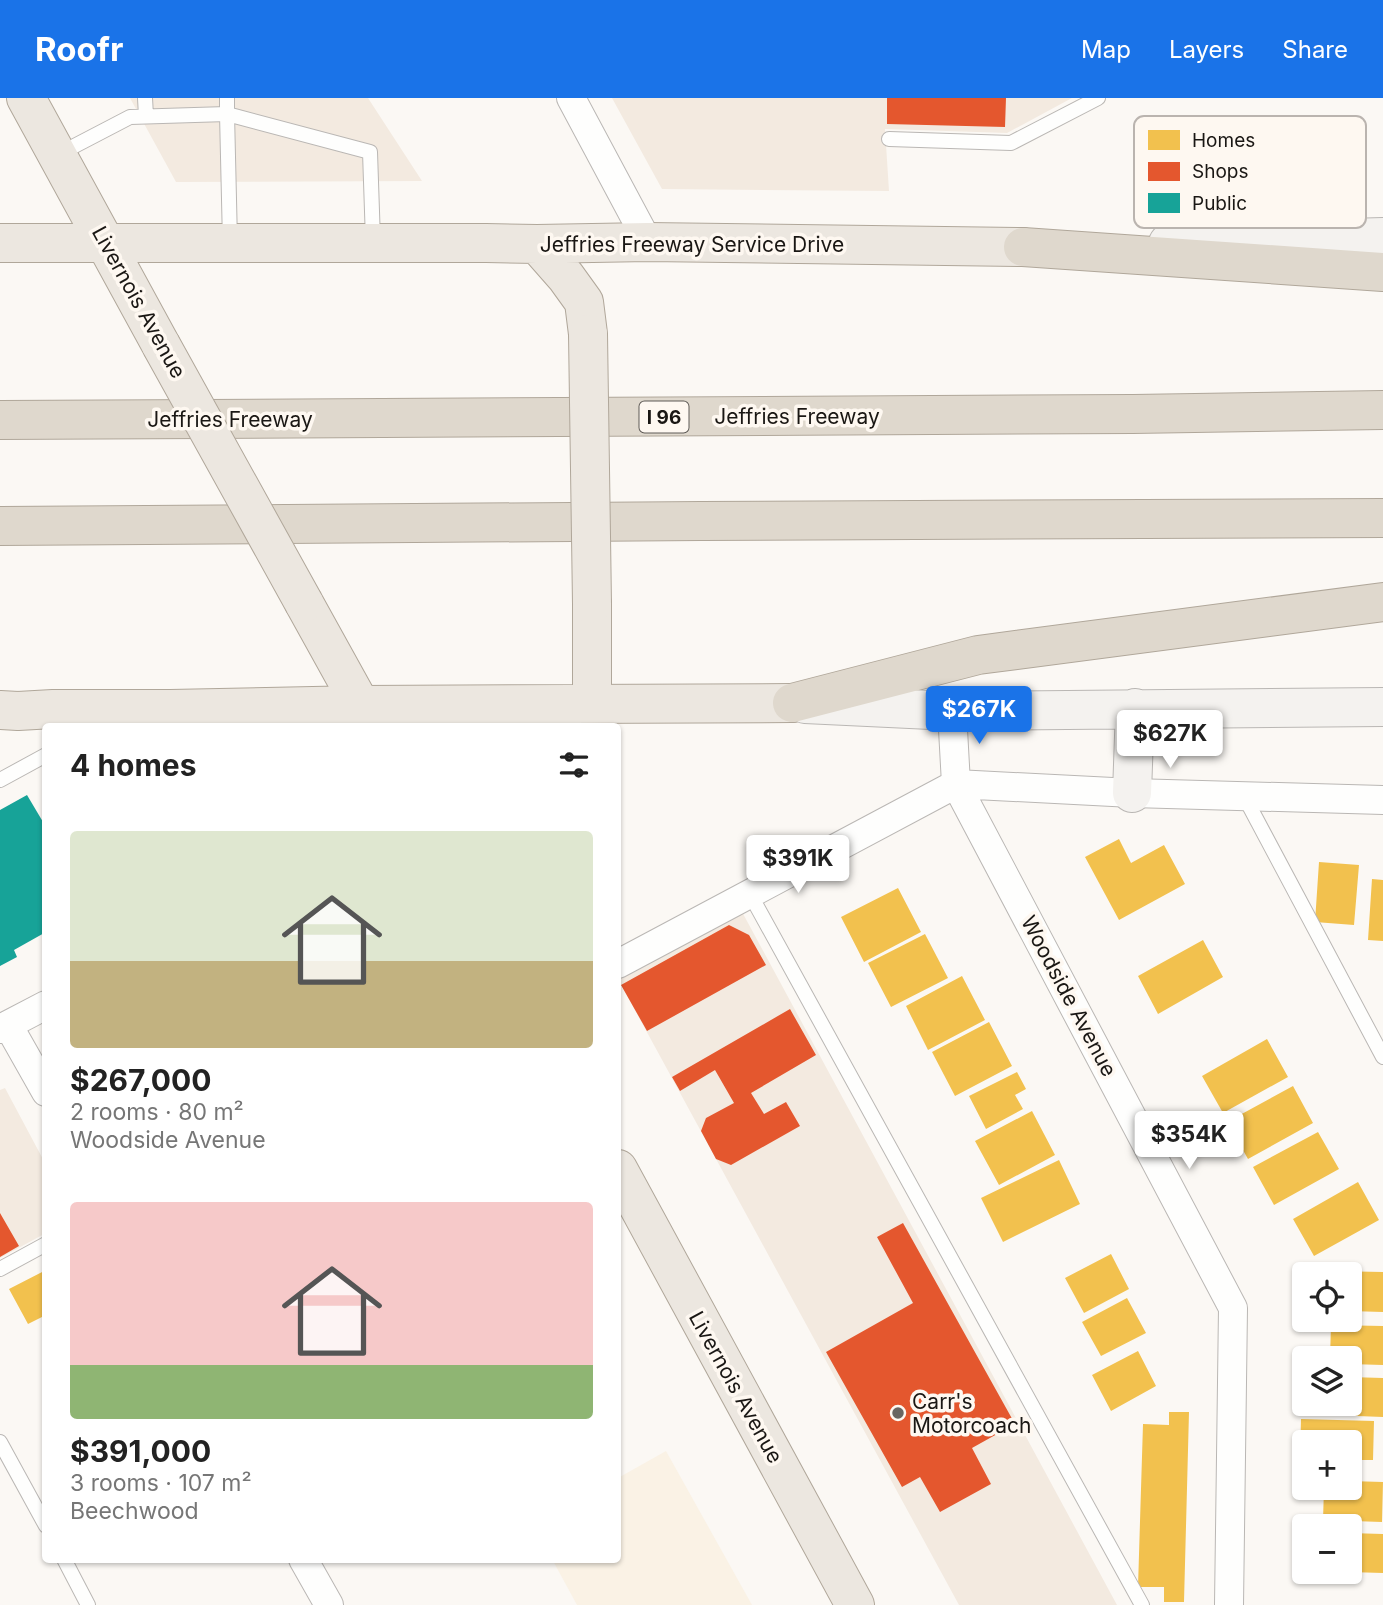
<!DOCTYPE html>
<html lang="en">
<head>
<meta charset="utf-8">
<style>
	body { margin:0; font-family:Inter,sans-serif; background:#f6f6f6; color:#222; height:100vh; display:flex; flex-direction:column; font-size:26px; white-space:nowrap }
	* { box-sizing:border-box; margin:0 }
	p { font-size:23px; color:#767676 }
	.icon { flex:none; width:38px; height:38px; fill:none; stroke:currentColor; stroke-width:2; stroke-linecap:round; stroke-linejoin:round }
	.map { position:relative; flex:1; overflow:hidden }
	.details { position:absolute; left:42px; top:625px; width:579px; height:840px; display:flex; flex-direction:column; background:#fff; border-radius:7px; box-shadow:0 2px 5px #0004 }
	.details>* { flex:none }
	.fabs { position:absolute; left:1292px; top:1164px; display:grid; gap:14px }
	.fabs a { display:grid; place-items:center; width:70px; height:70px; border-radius:7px; background:#fff; box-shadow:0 2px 5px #0004; font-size:35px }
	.price { position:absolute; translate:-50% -60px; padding:0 16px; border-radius:7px; background:#fff; color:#222; font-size:23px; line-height:46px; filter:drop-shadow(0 2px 4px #0008) }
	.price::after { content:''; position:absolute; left:50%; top:42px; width:21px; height:16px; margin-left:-10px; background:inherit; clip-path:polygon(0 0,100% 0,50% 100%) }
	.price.active { background:#1a73e8; color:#fff }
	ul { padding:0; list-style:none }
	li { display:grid; align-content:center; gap:14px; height:371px; padding:0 28px }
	li span { display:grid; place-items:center; height:217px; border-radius:7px; color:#555 }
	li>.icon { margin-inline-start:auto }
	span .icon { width:126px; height:126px; fill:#fffc; stroke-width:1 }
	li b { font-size:30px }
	h2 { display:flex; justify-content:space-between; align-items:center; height:84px; padding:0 28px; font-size:30px }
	header { display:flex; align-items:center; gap:42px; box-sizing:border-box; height:98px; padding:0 35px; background:#1a73e8; color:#fff }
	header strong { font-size:33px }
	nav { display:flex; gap:38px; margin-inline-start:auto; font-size:24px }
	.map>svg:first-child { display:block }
	.built { fill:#f3eae0 }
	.industrial { fill:#faf2e5 }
	.homes { fill:#f2c14e }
	.shops { fill:#e4572e }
	.public { fill:#17a398 }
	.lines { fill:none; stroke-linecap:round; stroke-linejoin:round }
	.lane-casing { stroke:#bab7b4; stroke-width:16 }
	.street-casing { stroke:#bab7b4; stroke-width:30 }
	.secondary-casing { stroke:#bab7b4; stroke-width:40 }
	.primary-casing { stroke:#b0a79a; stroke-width:40 }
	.highway-casing { stroke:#b0a79a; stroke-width:40 }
	.lane { stroke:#fefefd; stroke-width:14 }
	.street { stroke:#fefefd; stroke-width:28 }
	.secondary { stroke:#f4f2ef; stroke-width:38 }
	.primary { stroke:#ece7e0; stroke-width:38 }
	.highway { stroke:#dfd8cd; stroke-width:38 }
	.primary-bridge-casing { stroke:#b0a79a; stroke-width:40; stroke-linecap:butt }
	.primary-bridge { stroke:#ece7e0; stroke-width:38 }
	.poi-dot { fill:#696662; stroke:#fef8f1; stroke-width:2.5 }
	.labels { text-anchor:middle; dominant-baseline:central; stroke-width:7; stroke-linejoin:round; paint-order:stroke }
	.shield { fill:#fef8f1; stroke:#5e5a56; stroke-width:2 }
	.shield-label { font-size:19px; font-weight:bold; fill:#1a1714 }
	.street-label { font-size:21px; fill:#1a1714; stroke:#fef8f1 }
	.poi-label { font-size:21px; fill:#1a1714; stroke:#fef8f1; text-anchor:start }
	.key { fill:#fef8f1; stroke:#bab4af; stroke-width:2 }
	.key-label { font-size:19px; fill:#1a1714 }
</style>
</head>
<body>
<header>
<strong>Roofr</strong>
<nav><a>Map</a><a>Layers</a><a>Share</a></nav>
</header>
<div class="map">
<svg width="1383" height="1507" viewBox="0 0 1383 1507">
	<rect width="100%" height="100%" fill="#fbf8f4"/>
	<path class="built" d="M130 0H368L422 83 176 84Z
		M612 0H1072L1007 35 885 31 889 93 662 91Z
		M741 812 1117 1507H959L618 881V879Z
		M5 990 45 1065 46 1135 0 1160V992Z"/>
	<path class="industrial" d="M666 1353 752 1507H577L552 1461H618V1380Z"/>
	<path class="homes" d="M1119 741 1131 765 1164 747 1185 786 1119 822 1085 759Z
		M1319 764 1359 767 1354 827 1315 824Z
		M1372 781 1383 782V843L1368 842Z
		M898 790 921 834 864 864 841 819Z
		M925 836 948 880 891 909 868 865Z
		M1203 842 1223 879 1158 916 1138 878Z
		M962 878 985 922 928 952 906 908Z
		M989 924 1012 968 955 998 932 954Z
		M1267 941 1288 979 1223 1015 1202 978Z
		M1017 974 1026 991 1015 997 1023 1011 986 1031 969 998Z
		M1293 988 1313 1025 1248 1061 1227 1024Z
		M1032 1013 1055 1057 999 1087 975 1043Z
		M1318 1034 1339 1071 1274 1107 1253 1069Z
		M1059 1062 1080 1106 1003 1144 981 1100Z
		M1358 1084 1379 1122 1314 1158 1293 1121Z
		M1111 1156 1129 1191 1084 1215 1065 1180Z
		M46 1172V1217L28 1226 9 1191Z
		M1332 1173 1383 1174V1214L1349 1213V1176H1332Z
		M1127 1200 1146 1235 1101 1258 1082 1224Z
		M1331 1227 1383 1228V1267L1349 1266V1260H1330Z
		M1138 1253 1156 1288 1111 1313 1092 1277Z
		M1349 1279 1383 1280V1319L1331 1317V1306H1349Z
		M1169 1314H1189L1184 1504H1164V1489H1138L1143 1326 1169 1327Z
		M1301 1321 1374 1323 1373 1362H1349V1344H1304V1360H1300Z
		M1349 1383 1383 1384 1382 1424 1323 1422 1324 1390H1349Z
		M1349 1435 1383 1436V1475L1349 1474Z"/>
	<path class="shops" d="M887 0H1006L1005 29 887 26Z
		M729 827 749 837 766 867 647 933 621 887Z
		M790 911 816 957 751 995 764 1016 786 1004 800 1028 731 1067 716 1061 701 1033 706 1020 734 1005 715 972 680 993 672 979Z
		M0 1115 19 1148 0 1159Z
		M903 1125 1015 1326 972 1350 991 1386 940 1414 920 1379 902 1389 826 1254 913 1205 877 1139Z"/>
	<path class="public" d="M27 697 46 729V834L14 852 17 859 0 868V712Z"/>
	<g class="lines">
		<g class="lane-casing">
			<path id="lane" d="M145 0 146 18
				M889 41 1011 45 1098 0
				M59 56 130 19 227 16V0
				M230 144 227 16 370 54 373 143
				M0 682 46 657
				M1244 698 1383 959
				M750 796 1142 1507
				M0 1171 46 1146
				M0 1344 46 1428
				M64 1461 88 1507"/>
		</g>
		<g class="street-casing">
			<path id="street" d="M571 0 648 144
				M952 613 956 686 1233 1210 1229 1507
				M956 686 1132 695 1383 702
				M618 866 956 686
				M8 927 46 994
				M0 931 46 907
				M303 1461 329 1507"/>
		</g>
		<g class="secondary-casing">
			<path id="secondary" d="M1168 145 1383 139
				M805 606 952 613 1383 609
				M1132 695 1135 610"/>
		</g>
		<g class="primary-casing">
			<path id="primary" d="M26 0 161 247
				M0 145H486L537 146 648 144 1023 149
				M537 146 566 179 584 204 588 236
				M304 505 371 626
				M0 612 18 613 53 611H170L360 607 792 605
				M588 628 592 606V506
				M618 1071 855 1507"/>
		</g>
		<g class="highway-casing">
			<path id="highway" d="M1023 149 1383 174
				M0 322 1133 316 1383 312
				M0 428 701 423 1383 420
				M792 605 978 557 1383 504"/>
		</g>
		<use href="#lane" class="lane"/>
		<use href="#street" class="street"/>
		<use href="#secondary" class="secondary"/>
		<use href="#primary" class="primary"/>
		<use href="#highway" class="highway"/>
		<g class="primary-bridge-casing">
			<path id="primary-bridge" d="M588 236 592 506
				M161 247 304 505"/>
		</g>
		<use href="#primary-bridge" class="primary-bridge"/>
	</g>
	<circle class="poi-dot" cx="898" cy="1315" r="7"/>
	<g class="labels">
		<rect class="shield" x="639.5" y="303.5" width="49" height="31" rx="5"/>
		<g class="shield-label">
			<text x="664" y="319">I 96</text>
		</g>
		<g class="street-label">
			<text x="692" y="146">Jeffries Freeway Service Drive</text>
			<text transform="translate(139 204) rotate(61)">Livernois Avenue</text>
			<text x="797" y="318">Jeffries Freeway</text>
			<text x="230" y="321">Jeffries Freeway</text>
			<text transform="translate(1069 898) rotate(62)">Woodside Avenue</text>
			<text transform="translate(736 1289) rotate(61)">Livernois Avenue</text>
		</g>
		<g class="poi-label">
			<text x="912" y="1303">Carr's<tspan x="912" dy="24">Motorcoach</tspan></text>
		</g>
	</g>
	<rect x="1134" y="18" width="232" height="112" rx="10" class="key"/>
	<rect x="1148" y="32" width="32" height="20" fill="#f2c14e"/>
	<rect x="1148" y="64" width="32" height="19" fill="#e4572e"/>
	<rect x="1148" y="95" width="32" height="20" fill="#17a398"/>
	<g class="key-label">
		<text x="1192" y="49">Homes</text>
		<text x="1192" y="80">Shops</text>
		<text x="1192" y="112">Public</text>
	</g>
</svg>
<div class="fabs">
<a><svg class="icon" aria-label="locate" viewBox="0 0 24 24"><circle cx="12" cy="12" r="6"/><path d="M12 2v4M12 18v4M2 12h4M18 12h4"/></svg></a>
<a><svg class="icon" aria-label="layers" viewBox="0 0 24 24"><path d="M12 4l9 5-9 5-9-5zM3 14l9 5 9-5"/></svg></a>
<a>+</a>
<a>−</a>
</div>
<b class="price active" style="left:979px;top:648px">$267K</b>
<b class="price" style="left:1170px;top:672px">$627K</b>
<b class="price" style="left:798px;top:797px">$391K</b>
<b class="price" style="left:1189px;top:1073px">$354K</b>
<section class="details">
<h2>4 homes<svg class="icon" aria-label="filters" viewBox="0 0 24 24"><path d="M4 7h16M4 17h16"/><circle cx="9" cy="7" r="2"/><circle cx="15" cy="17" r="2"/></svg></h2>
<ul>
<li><span style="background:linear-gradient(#dfe7d0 60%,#c2b280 0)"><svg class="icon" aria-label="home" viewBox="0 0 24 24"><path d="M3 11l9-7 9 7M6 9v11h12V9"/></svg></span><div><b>$267,000</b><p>2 rooms · 80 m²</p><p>Woodside Avenue</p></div></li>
<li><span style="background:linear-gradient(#f6c9c9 75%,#8fb573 0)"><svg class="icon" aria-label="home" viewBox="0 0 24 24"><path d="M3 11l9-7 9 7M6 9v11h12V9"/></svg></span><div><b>$391,000</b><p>3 rooms · 107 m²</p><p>Beechwood</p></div></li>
</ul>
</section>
</div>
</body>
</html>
